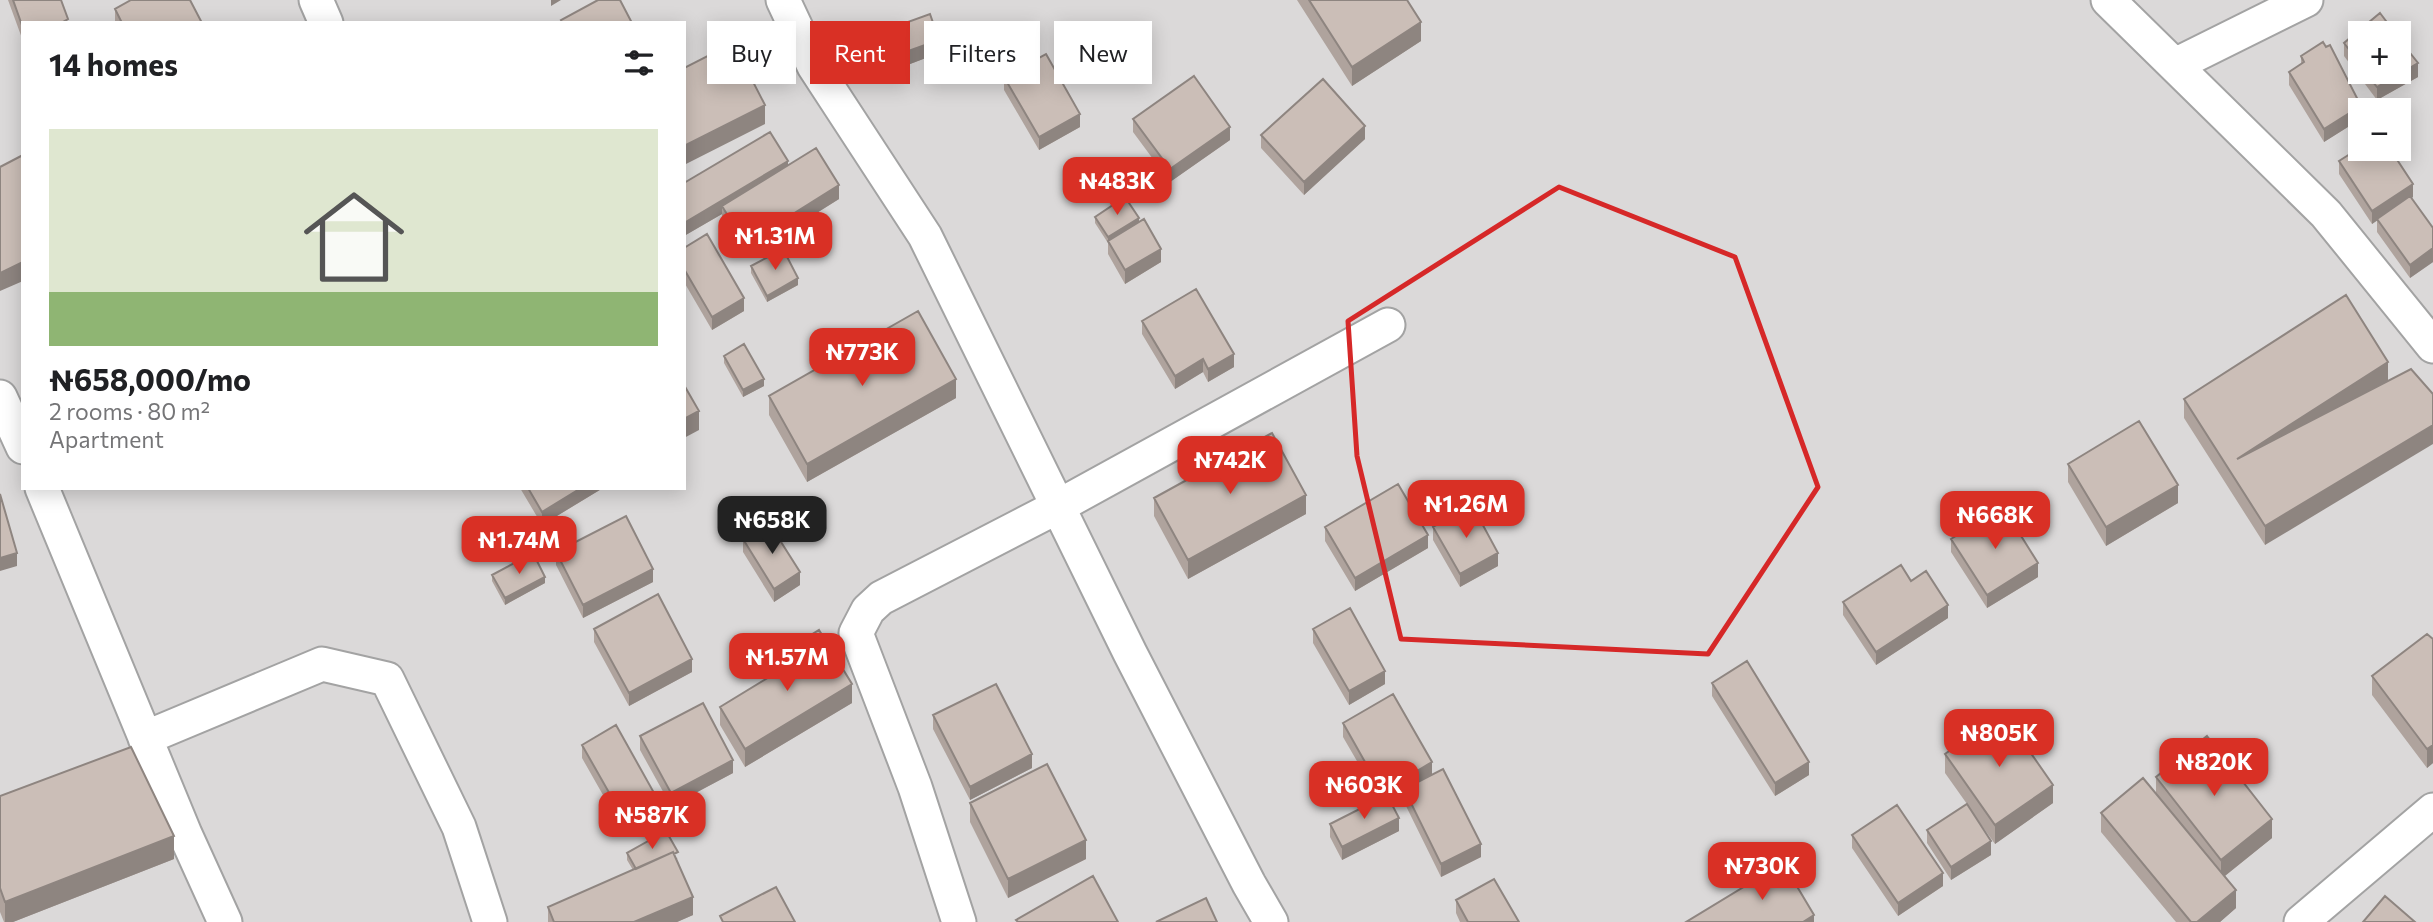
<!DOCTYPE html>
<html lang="en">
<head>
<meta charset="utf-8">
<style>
	body { margin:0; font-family:Commissioner,sans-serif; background:#f2f2f2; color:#202124; height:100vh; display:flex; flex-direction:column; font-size:26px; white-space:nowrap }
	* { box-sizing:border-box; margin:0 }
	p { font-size:23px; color:#757577 }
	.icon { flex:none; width:38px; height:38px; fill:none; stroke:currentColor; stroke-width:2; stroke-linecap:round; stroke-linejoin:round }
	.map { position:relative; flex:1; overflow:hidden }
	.side { position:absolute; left:21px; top:21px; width:665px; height:469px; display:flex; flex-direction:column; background:#fff; border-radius:0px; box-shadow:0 4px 18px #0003 }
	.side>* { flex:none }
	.hud { position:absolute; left:707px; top:21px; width:665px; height:63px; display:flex; gap:14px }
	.controls { position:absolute; left:2348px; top:21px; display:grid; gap:14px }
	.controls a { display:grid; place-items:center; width:63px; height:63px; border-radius:0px; background:#fff; box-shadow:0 4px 18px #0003; font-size:35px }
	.price { position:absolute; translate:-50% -60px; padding:0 16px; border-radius:14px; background:#d93025; color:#fff; font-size:23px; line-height:46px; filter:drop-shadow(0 2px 4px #0008) }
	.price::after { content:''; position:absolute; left:50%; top:42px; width:21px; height:16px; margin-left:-10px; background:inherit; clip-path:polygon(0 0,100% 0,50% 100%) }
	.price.current { background:#222; color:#fff }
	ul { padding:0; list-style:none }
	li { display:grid; align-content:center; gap:14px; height:371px; padding:0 28px }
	li span { display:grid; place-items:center; height:217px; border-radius:0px; color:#555 }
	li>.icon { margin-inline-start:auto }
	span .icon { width:126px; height:126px; fill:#fffc; stroke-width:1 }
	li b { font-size:30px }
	h2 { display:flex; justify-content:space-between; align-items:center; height:84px; padding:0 28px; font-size:30px }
	.tag { padding:0 24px; border-radius:0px; background:#fff; box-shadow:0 4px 18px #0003; font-size:24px; line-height:63px }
	.tag.current { background:#d93025; color:#fff }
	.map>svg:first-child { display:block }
	.residential { fill:#dbd9d9; fill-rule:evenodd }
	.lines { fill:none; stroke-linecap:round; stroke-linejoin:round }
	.minor-casing { stroke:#a3a3a3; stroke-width:37 }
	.minor { stroke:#fff; stroke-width:33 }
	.wall { fill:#afa39d }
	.shaded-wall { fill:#8e8580 }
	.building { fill:#cbbeb7; stroke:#8e8580; stroke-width:2 }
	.marked { fill:none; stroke:#d62828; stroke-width:5; stroke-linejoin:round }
</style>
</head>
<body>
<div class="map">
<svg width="2433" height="922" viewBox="0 0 2433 922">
	<rect width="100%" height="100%" fill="#efe8e1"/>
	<path class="residential" d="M0 0H2433V922H0ZM23 23H684V488H23ZM2361 33H2399V72H2361ZM2361 110H2399V149H2361Z"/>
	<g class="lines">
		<g class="minor-casing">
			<path id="minor" d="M316 0 326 23
				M783 0 814 66 925 236 1130 653 1249 884 1271 922
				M2108 0 2326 214 2433 346
				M2175 65 2306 0
				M0 397 23 447
				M42 488 185 834 225 922
				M145 738 322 664 387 679 459 827 490 922
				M959 922 915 787 856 633 868 610 881 598 1057 507 1388 325
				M2301 922 2433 810"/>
		</g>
		<use href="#minor" class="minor"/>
	</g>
	<path class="wall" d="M8 0H61L68 23H23V41Z
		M1297 0H1407L1421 41 1352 86Z
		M115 9 202 23H115Z
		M880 32 939 53 889 72 880 45Z
		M2361 33V72H2399L2418 77 2377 100 2344 56V43Z
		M2301 56 2359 115V120L2324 142 2289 85V72L2301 64Z
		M1004 77 1080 127 1039 150 1004 90Z
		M1133 119 1230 140 1170 182 1133 132Z
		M1261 135 1365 139 1304 195 1261 148Z
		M2339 161 2413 197 2411 198 2433 228V262L2410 278 2377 232V220L2372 224 2339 174Z
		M788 165 839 199 745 258 722 219V214L684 236V183Z
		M1095 217 1139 223 1161 262 1125 284 1108 254V243L1095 223Z
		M684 248 744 311 712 330 684 282Z
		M751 266 798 285 767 302 751 273Z
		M1142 321 1234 367 1208 382 1203 372 1175 389 1142 334Z
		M724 356 764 386 743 397 724 363Z
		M2388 381 2265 545 2184 418V399Z
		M769 396 956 398 807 482 769 415Z
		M2068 464 2178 503 2106 546 2068 482Z
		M520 488H603L542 525Z
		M1154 498 1306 514 1188 579 1154 516Z
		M1325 527 1428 548 1355 591 1325 541Z
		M1433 527 1498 566 1460 587 1433 540Z
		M743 539 800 585 774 602 743 552Z
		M1951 539 2038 577 1987 608 1951 552Z
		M556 552 653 582 583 618 556 565Z
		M492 575 545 583 505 605 492 581Z
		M1911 581 1948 618 1876 665 1843 615V602Z
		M594 629 692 672 629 706 594 642Z
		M1313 629 1385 684 1349 705 1313 643Z
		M2433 639V763L2427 768 2372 695V676Z
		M798 643 852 703 745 767 720 725V707L798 660Z
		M1712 683 1809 775 1775 796 1712 696Z
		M933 715 1032 768 970 800 933 729Z
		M1343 723 1432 775 1481 857 1441 877 1404 802V792L1390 800 1399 831 1342 860 1330 837V824L1379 799 1343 737Z
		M640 736 733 773 671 806 640 750Z
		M582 745 658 813 624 832 582 758Z
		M1945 754 2053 803 1995 844 1969 808 1991 855 1951 880 1927 843V830L1967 804 1945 773Z
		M2156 777 2272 838 2225 876 2236 908 2220 922H2176L2101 832V813L2156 793Z
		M0 796 174 859 13 922H4L0 912Z
		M970 803 1086 859 1008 898 970 822Z
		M1852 835 1943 886 1898 916 1852 848Z
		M627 853 678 858 676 859 693 915 677 922H548V907L633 870 627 860Z
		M1456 900 1519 922H1460L1456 913Z"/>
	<path class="shaded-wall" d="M551 0H561L551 6Z
		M1421 22V41L1352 86V67Z
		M939 40V53L889 72V58Z
		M2418 63V77L2377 100V87Z
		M2359 102V120L2324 142V129Z
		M765 105V124L684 165V146Z
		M1080 114V127L1039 150V137Z
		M1365 126V139L1304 195V182Z
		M1230 127V140L1170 182V169Z
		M788 161V174L722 206V214L684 236V223Z
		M2413 184V197L2372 224V211Z
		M839 185V199L745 258V244Z
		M1139 218V225L1108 241V237Z
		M2433 248V262L2410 278V265Z
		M1161 249V262L1125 284V270Z
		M23 262V281L0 291V273Z
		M798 278V285L767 302V296Z
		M744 298V311L712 330V317Z
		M1234 354V367L1208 382V369Z
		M1203 359V372L1175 389V376Z
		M2388 362V381L2237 459Z
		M764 379V386L743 397V390Z
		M956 379V398L807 482V464Z
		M699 411V430L684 438V419Z
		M2433 425V444L2265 545V526Z
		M2178 485V503L2106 546V527Z
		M581 488H603L542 525V512Z
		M1306 495V514L1188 579V560Z
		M1428 535V548L1355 591V578Z
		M17 553V566L0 571V558Z
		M1498 553V566L1460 587V574Z
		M2038 563V577L1987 608V595Z
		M653 569V582L583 618V605Z
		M800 572V585L774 602V589Z
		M545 577V583L505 605V598Z
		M1948 605V618L1876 665V652Z
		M692 659V672L629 706V693Z
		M1385 671V684L1349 705V691Z
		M852 684V703L745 767V749Z
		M2433 745V763L2427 768V749Z
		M1032 754V768L970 800V787Z
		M733 760V773L671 806V793Z
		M1432 762V775L1404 789V792L1382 805V792Z
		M1809 762V775L1775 796V783Z
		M2053 785V803L1995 844V825Z
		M658 800V813L624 832V819Z
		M1399 818V831L1342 860V847Z
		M2272 819V838L2221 879V860Z
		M174 836V859L13 922H5V902Z
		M1086 840V859L1008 898V879Z
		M1991 841V855L1951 880V867Z
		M1481 844V857L1441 877V864Z
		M1943 873V886L1898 916V903Z
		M2236 890V908L2220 922H2197Z
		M693 897V915L677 922H634Z
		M1814 915V922H1803Z"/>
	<path class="building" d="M13 0H61L68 19 61 23H23V28Z
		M131 0H190L202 23H122L115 9Z
		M598 0H620L632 23H563L561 20Z
		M1309 0H1407L1421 22 1352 67Z
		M2380 13 2395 33H2361V65L2344 43Z
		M930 14 939 40 889 58 880 32Z
		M2399 39 2418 63 2377 87 2365 72H2399Z
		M2323 42 2326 47 2330 45 2359 102 2357 103 2359 107 2324 129 2289 72 2304 62 2301 56Z
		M733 43 765 105 684 146V68Z
		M1046 54 1080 114 1039 137 1004 77Z
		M1194 76 1230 127 1170 169 1133 119Z
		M1323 79 1365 126 1304 182 1261 135Z
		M770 132 788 161 684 223V183Z
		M2361 147V149H2390L2413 184 2372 211 2339 161Z
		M816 148 839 185 745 244 722 206Z
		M23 155V262L0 273V167Z
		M2410 196 2433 228V248L2410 265 2377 219Z
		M1125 197 1139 218 1108 237 1095 217Z
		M1144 219 1161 249 1125 270 1108 241Z
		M707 234 744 298 712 317 684 269V248Z
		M783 249 798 278 767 296 751 266Z
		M1196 289 1234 354 1208 369 1203 359 1175 376 1142 321Z
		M2346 295 2388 362 2237 459 2411 369 2433 394V425L2265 526 2184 399Z
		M918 311 956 379 807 464 769 396Z
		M744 344 764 379 743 390 724 356Z
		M684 385 699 411 684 419Z
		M2139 421 2178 485 2106 527 2068 464Z
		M1272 433 1306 495 1188 560 1154 498Z
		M1398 484 1428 535 1355 578 1325 527Z
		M528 488H581L542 512Z
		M0 494 17 553 0 558Z
		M1472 505 1498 553 1460 574 1433 527Z
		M2003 507 2038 563 1987 595 1951 539Z
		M626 516 653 569 583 605 556 552Z
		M769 523 800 572 774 589 743 539Z
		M533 553 545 577 505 598 492 575Z
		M1901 565 1911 581 1926 571 1948 605 1876 652 1843 602Z
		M658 594 692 659 629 693 594 629Z
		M1350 608 1385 671 1349 691 1313 629Z
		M819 630 852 684 745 749 720 707 805 655 798 643Z
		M2427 634 2433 639V745L2427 749 2372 676Z
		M1747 661 1809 762 1775 783 1712 683Z
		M996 684 1032 754 970 787 933 715Z
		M1393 694 1432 762 1382 792 1343 723Z
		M703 703 733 760 671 793 640 736Z
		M2003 713 2053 785 1995 825 1945 754Z
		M616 725 658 800 624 819 582 745Z
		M2207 736 2272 819 2221 860 2156 777Z
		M131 747 174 836 5 902 0 888V796Z
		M1047 764 1086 840 1008 879 970 803Z
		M1443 769 1481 844 1441 864 1404 789Z
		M2143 778 2236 890 2197 922H2191L2101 813Z
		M1387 795 1399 818 1342 847 1330 824Z
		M1967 804 1991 841 1951 867 1927 830Z
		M1897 805 1943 873 1898 903 1852 835Z
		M666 831 678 852 674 854 673 852 636 869 627 853Z
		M673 852 693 897 634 922H554L548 907Z
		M1783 863 1814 915 1803 922H1686Z
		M1093 876 1118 922H1018L1016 920Z
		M1494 879 1519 922H1468L1456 900Z
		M776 887 795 922H723L720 916Z
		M2385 896 2415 922H2363Z
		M1206 898 1217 922H1156Z"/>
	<path class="marked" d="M1559 187 1735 257 1818 487 1708 654 1401 639 1357 456 1348 321Z"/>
</svg>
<div class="controls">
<a>+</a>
<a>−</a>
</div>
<b class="price" style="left:1117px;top:217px">₦483K</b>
<b class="price" style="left:775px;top:272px">₦1.31M</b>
<b class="price" style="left:862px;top:388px">₦773K</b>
<b class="price" style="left:1230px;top:496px">₦742K</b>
<b class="price" style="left:1466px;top:540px">₦1.26M</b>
<b class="price" style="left:1995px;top:551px">₦668K</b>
<b class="price current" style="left:772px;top:556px">₦658K</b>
<b class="price" style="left:519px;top:576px">₦1.74M</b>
<b class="price" style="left:787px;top:693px">₦1.57M</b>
<b class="price" style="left:1999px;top:769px">₦805K</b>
<b class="price" style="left:2214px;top:798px">₦820K</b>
<b class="price" style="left:1364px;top:821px">₦603K</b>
<b class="price" style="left:652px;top:851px">₦587K</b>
<b class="price" style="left:1762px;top:902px">₦730K</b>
<div class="hud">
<a class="tag">Buy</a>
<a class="tag current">Rent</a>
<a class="tag">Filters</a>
<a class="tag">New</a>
</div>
<section class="side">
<h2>14 homes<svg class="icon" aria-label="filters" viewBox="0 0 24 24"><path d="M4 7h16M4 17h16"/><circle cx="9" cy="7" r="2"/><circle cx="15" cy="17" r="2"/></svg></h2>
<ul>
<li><span style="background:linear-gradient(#dfe7d0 75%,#8fb573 0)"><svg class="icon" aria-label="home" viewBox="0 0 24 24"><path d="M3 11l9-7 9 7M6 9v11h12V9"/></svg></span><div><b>₦658,000/mo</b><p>2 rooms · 80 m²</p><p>Apartment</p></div></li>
</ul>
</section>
</div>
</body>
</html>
